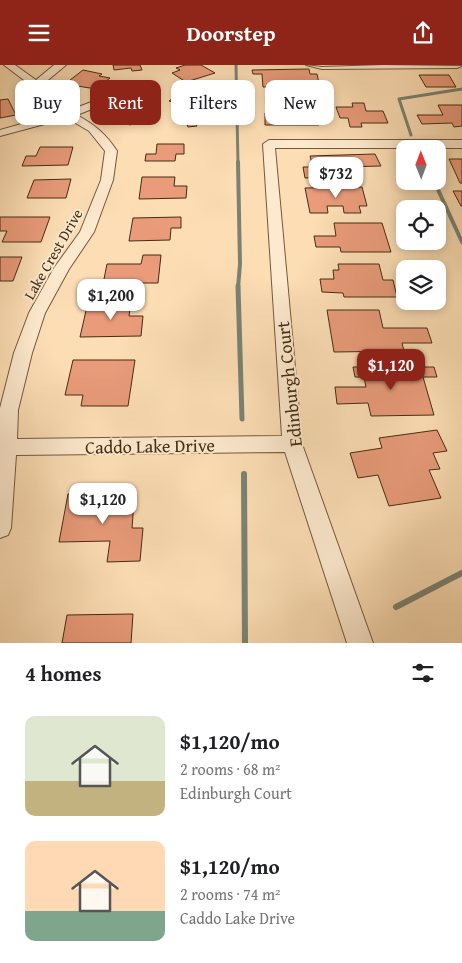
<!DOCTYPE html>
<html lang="en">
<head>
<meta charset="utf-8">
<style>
	body { margin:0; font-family:"Gentium Book Plus",serif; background:#f6f6f6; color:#202124; height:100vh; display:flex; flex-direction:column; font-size:19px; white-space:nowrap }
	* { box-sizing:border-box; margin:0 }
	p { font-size:16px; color:#757577 }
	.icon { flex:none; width:28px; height:28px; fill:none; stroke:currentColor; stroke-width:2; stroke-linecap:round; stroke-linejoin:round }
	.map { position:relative; height:578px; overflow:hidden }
	.side { display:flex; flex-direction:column; background:#fff; flex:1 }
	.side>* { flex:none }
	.top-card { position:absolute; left:15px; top:15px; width:432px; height:45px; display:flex; gap:10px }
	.needle { width:32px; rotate:359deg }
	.buttons { position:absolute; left:396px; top:75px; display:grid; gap:10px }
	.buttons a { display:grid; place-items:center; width:50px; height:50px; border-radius:10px; background:#fff; box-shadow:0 2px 8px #0003; font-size:25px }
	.price { position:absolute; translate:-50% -42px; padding:0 11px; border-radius:10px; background:#fff; color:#222; font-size:16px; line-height:32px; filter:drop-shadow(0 1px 2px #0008) }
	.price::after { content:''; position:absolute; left:50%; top:30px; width:15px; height:11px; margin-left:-8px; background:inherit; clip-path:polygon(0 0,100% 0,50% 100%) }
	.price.on { background:#8f2418; color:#fff }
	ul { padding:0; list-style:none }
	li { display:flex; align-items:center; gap:15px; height:125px; padding:0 25px }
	li span { display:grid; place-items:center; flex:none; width:140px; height:100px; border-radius:10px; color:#555 }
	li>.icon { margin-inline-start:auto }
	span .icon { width:60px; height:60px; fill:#fffc; stroke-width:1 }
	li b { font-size:21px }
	h2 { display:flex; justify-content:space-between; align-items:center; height:60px; padding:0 25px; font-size:21px }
	.pill { padding:0 18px; border-radius:10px; background:#fff; box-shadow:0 2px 8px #0003; font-size:18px; line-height:45px }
	.pill.on { background:#8f2418; color:#fff }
	header { display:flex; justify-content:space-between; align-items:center; height:65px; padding:0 25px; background:#8f2418; color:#fff; font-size:22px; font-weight:700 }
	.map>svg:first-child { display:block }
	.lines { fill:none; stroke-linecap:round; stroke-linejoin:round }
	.stream-far3 { stroke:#7b8273; stroke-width:3 }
	.stream-far2 { stroke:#7b8273; stroke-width:4 }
	.stream-far1 { stroke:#7b8273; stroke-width:5 }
	.stream { stroke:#7b8273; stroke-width:6 }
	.building { fill:#e99b7a; stroke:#442d13 }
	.lane-casing { stroke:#72593b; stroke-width:2 }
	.street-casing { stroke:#72593b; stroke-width:2 }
	.lane { fill:#fde9ce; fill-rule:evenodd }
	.street { fill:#fde9ce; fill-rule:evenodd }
	.labels { text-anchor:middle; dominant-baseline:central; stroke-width:4; stroke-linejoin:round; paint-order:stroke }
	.far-street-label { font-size:15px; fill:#442d13; stroke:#fde9ce }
	.street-label { font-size:18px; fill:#442d13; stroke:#fde9ce }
</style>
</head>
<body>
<header><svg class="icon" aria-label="menu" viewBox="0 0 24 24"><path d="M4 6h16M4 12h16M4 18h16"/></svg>Doorstep<svg class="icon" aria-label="share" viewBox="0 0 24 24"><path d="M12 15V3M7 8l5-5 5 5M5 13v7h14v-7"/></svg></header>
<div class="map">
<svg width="462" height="578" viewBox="0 0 462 578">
	<rect width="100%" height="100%" fill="#fcddb4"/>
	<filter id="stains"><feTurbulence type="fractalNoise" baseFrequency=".004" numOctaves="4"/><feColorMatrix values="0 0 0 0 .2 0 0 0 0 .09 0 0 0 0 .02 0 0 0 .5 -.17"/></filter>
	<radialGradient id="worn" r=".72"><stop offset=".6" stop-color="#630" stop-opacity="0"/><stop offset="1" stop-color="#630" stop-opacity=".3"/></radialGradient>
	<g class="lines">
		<path class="stream-far3" d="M236 0 238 99
			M411 70 399 34 462 24"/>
		<path class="stream-far2" d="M238 97 240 199 238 223
			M434 116 462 177"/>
		<path class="stream-far1" d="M238 221 242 354"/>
		<path class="stream" d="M244 409 245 578
			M396 542 462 508"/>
	</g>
	<path class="building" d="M113 0H140L142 5 132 6 131 3 114 5Z
		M185 0H201L215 8 186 17 172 8 180 5 176 3Z
		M309 4 310 9H317L319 18H311L312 21 263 22 262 9H253L252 5Z
		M83 5 102 9 99 11 110 13 96 24 65 19Z
		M419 10H449L456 22H426Z
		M183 26 202 31 197 35 209 37 194 49 182 46 188 41 169 36Z
		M8 34 16 50 0 53V35Z
		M352 38H364L366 46H383L388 58H361L362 62H350L348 53H340L336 42H353Z
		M438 40H462V61L454 62 452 58 422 59 417 50H443Z
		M135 41 158 53 146 59 140 56 130 60 112 50Z
		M274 45H304V48H318V50H325L326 57H318L319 60H265V48H274Z
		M193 53 197 61 188 62 185 54Z
		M157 79H184V89H176L175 96H145L146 89H156Z
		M40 82H73L68 100 22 101 26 91H36Z
		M375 89 381 101 342 102 345 112 305 113 303 102H313L310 91Z
		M449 94H462V118H460Z
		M142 112H175L174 121H187L186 133 139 134Z
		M71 114 66 133H27L34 115Z
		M362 122 367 141H359L361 148H344L343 141H327L328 148H310L305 123Z
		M453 126H462V141H461Z
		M0 152H50L41 177H2L7 166H0Z
		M181 152V163H171L170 175 129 176 133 153Z
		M334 158H382L391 187H341L340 182H316L314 171H336Z
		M143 190H161L158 218H137L136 224H102L107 199H141Z
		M0 192H22L13 216H0Z
		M338 199H379L383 215H393L397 232H344L343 228 322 227 320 214H334L333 205H339Z
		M88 237H131L129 251H143L141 271 80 272Z
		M327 245H379L383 263H427L432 278H402L404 286 334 287Z
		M73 295H135L128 341H81L83 330H65Z
		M353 302H434L437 312H423L434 350 371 351 368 338 337 339 335 322H366L364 312H355Z
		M437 365 447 386 433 388 440 404 429 405 441 433 389 441 378 410 358 413 350 388 382 383 379 373Z
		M112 428 111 438 134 437 132 463H143L140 496 107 497 110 476 59 477 68 429Z
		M133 549 131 578H62L67 550Z"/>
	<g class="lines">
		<g class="lane-casing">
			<path id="lane" d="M306 0 322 2 383 0 462 1 457 3 322 4Z"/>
		</g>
		<g class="street-casing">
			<path id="street" d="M4 0H15L36 15 54 0H66L42 20 53 35 70 45 140 19 144 18 149 21 77 50C95 60 106 69 117 86L113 115 94 167 69 204 45 248 32 288 18 345 17 374 282 371 263 79 269 75H462V83H275L302 379 373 578H347L285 387 16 390 11 463 8 470 0 473V343L14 288 29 248 54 203 80 167 101 115 105 86 89 66 67 53 0 71V65L60 48 45 39 33 22Z"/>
		</g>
		<use href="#lane" class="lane"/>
		<use href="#street" class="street"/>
	</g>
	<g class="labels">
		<g class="far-street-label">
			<text transform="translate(53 189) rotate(-60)">Lake Crest Drive</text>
		</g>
		<g class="street-label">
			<text transform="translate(289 319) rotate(-96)">Edinburgh Court</text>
			<text transform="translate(150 381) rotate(-1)">Caddo Lake Drive</text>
		</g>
	</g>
	<rect width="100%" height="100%" filter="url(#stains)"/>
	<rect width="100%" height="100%" fill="url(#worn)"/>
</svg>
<div class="buttons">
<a><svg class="needle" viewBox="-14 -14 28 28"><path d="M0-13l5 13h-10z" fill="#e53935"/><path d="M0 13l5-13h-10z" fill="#757577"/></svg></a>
<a><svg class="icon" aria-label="locate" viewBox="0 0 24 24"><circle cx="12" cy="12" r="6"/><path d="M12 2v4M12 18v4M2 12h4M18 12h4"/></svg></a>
<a><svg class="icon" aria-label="layers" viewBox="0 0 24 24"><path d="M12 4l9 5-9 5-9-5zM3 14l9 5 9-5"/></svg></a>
</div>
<b class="price" style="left:336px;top:134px">$732</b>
<b class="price" style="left:111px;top:256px">$1,200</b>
<b class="price on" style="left:391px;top:326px">$1,120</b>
<b class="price" style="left:103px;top:460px">$1,120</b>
<div class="top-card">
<a class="pill">Buy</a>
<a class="pill on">Rent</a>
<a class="pill">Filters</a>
<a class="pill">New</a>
</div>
</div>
<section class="side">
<h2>4 homes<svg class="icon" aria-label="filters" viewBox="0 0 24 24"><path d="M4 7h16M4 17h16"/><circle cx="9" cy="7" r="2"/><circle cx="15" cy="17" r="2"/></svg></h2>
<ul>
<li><span style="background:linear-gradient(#dfe7d0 65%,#c2b280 0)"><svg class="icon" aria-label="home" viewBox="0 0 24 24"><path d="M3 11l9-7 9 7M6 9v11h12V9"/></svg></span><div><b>$1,120/mo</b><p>2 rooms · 68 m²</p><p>Edinburgh Court</p></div></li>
<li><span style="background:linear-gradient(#ffd9b3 70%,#7fa58c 0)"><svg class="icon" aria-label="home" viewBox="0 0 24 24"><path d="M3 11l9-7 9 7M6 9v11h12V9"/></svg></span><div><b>$1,120/mo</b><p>2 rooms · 74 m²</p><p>Caddo Lake Drive</p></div></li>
</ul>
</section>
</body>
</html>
